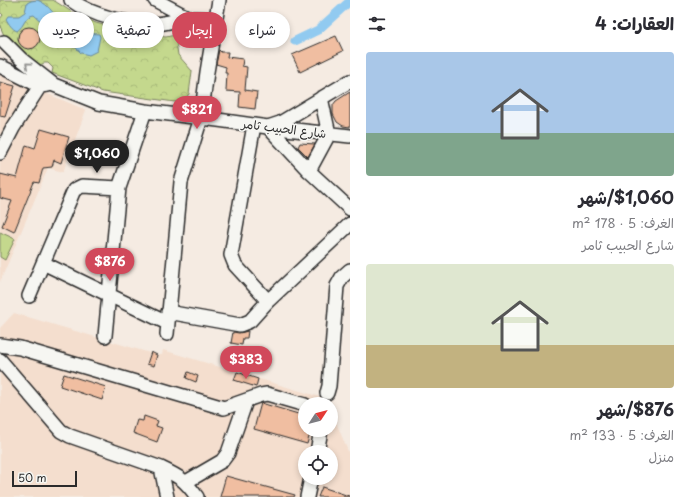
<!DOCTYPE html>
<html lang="ar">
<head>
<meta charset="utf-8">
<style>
	body { margin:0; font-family:"Playpen Sans","Playpen Sans Arabic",sans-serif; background:#f2f2f3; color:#2b2b33; direction:rtl; height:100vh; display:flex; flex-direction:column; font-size:15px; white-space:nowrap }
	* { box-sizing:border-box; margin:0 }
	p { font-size:13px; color:#7c7c81 }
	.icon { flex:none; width:22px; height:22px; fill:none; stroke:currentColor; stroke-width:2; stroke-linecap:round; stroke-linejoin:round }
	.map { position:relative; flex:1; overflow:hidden; direction:ltr }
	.sheet { display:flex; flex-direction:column; background:#fff; width:340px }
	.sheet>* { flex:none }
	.top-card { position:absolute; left:12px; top:12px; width:278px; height:36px; direction:rtl; display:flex; gap:8px }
	.needle { width:26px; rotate:54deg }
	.tools { position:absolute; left:298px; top:397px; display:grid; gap:8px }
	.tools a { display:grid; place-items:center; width:40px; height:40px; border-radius:50%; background:#fff; box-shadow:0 2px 6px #0003; font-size:20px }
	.scale { position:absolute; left:12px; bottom:10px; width:65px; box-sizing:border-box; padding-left:4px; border:2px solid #2b2b2b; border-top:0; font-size:11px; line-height:14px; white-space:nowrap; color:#2b2b2b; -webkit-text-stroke:3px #f6f6f2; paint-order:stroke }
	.price { position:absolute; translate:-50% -34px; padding:0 9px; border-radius:14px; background:#d1495b; color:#fff; font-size:13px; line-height:26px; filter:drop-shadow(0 1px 2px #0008) }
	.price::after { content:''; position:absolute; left:50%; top:24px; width:12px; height:9px; margin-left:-6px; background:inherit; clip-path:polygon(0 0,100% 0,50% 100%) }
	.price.active { background:#222; color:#fff }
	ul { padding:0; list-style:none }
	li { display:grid; align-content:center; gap:8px; height:212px; padding:0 16px }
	li span { display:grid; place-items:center; height:124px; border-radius:4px; color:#555 }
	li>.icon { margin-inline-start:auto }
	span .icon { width:72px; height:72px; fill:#fffc; stroke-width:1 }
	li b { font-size:17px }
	h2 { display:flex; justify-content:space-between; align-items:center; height:48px; padding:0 16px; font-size:17px }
	.chip { padding:0 14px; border-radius:18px; background:#fff; box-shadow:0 2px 6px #0003; font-size:14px; line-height:36px }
	.chip.active { background:#d1495b; color:#fff }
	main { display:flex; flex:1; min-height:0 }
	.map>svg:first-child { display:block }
	.built { fill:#f4dece; fill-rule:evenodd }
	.park { fill:url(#park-crowns); stroke:#78825c }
	.garden { fill:#c4d88d; stroke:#78825c }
	.water { fill:#91caf0; stroke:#688aa1 }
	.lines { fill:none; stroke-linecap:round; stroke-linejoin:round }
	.canal { stroke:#91caf0; stroke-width:9 }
	.building { fill:#f0bea1; stroke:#2b2b2b }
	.minor-casing { stroke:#2b2b2b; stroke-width:16 }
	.minor { stroke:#f6f6f2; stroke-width:13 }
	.oneway { stroke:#90908e }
	.labels { text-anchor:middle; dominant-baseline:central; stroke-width:3; stroke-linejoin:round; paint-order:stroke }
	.street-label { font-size:12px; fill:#2b2b2b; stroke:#f6f6f2 }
</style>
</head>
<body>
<main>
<section class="sheet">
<h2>العقارات: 4<svg class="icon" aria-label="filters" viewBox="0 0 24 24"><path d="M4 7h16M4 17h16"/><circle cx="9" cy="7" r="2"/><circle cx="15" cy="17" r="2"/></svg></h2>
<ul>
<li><span style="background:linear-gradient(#a9c7e8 65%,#7fa58c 0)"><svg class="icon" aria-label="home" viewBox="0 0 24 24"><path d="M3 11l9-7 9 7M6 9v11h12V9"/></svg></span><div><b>$1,060/شهر</b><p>الغرف: 5 · 178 m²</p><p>شارع الحبيب ثامر</p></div></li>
<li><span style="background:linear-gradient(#dfe7d0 65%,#c2b280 0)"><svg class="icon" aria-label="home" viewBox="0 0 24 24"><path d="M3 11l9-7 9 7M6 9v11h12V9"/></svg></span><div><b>$876/شهر</b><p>الغرف: 5 · 133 m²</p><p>منزل</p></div></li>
</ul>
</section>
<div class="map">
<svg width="350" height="497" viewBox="0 0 350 497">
	<defs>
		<pattern id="park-crowns" width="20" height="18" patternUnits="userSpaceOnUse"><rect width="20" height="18" fill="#c4d88d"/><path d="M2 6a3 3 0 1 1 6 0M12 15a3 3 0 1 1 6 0" fill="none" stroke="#a9ba7a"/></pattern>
	</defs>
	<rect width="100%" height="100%" fill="#f5ebe2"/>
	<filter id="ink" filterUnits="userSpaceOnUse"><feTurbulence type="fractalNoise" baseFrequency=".025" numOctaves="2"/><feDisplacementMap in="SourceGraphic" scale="8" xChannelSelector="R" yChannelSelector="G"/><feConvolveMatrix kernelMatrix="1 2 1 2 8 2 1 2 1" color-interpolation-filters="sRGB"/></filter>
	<g filter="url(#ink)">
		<path class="built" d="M0 74 86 110 63 172 48 168 0 282Z
			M14 313 157 355H162L163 350 327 399 329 404H305V430H331V410L350 456V497H0V328ZM305 452H331V478H305Z"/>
		<path class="park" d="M0 0H53L75 14 96 23 135 34 166 37 175 35 178 55 192 71 189 94 182 103 103 92 52 73 53 68 48 63H44L40 65 6 40 0 26V19L3 15 0 12Z"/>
		<path class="garden" d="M0 232 15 239 5 260 0 257Z"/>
		<path class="water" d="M37 0C46 3 50 9 56 16 69 30 80 33 99 34L100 37 97 51 89 55 81 53 60 31 44 24 34 15C24 16 25 26 17 31 12 29 9 24 6 19L8 16H19L25 12 27 3 31 1Z"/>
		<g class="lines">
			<path class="canal" d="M295 41 318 30 350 1"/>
		</g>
		<path class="building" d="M18 38a11 11 0 1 1 22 0a11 11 0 1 1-22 0Z
			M336 36 343 51 300 72 292 55Z
			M219 50 221 52H228L227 57 243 59 242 66 247 67 245 90 257 92 255 109 239 107 240 92 226 91 227 73H225L226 67 216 64Z
			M0 82 15 86 5 117 0 116Z
			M350 92V127L343 126 337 122 333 114V105L336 101Z
			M41 129 69 137 61 163 54 160 52 167 43 168 39 183 34 182 14 232 2 226 12 201 0 198V174L17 178 26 145 35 148Z
			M300 143 315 144 308 157 298 147Z
			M248 331 247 338H243L242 345 231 343 233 332 239 333Z
			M151 352 157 355 154 366 147 364Z
			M188 372 198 376 196 382 186 378Z
			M237 372 258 379 256 387 234 380Z
			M64 374 106 387 102 400 60 386Z
			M261 403 305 416V430H311L307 444 254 429Z
			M144 416 158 421 156 426 162 428 157 442 133 433 137 420 143 421Z
			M226 476 295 495 294 497H220Z
			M322 487 349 496V497H318Z"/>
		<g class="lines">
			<g class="minor-casing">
				<path id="minor" d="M71 0C92 16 130 25 156 24 168 23 179 19 190 18 198 18 207 19 215 19
					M155 0 189 18
					M4 42 21 59 54 85 99 103 145 111 218 120 268 127 350 136
					M0 66 40 86 48 85
					M350 81 280 123 268 127 309 171 350 209
					M254 125 231 255 235 265 268 301
					M0 153 13 128 40 86 43 77
					M309 171 329 134 321 98
					M43 263 167 323
					M29 296 74 190 82 186 119 188
					M168 312 240 325 250 321 268 301 350 224
					M167 334 181 182 201 118 207 72 219 0
					M105 336 119 188 145 111
					M0 345 20 348 224 408 261 395 267 394 305 405
					M0 360 61 431 70 436 161 468C180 477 185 480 197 497
					M327 393 329 386 337 286 342 277 350 270
					M317 452 321 430
					M161 468 167 497
					M186 482 222 461 228 453 246 401
					M307 497 311 478"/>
			</g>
			<use href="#minor" class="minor"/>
		</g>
		<defs><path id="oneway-chevron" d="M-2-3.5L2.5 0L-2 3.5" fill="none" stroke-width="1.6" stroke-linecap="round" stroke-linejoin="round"/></defs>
		<use class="oneway" href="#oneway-chevron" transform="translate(28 65) rotate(-139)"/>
	</g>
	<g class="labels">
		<g class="street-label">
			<text transform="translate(284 128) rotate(7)">شارع الحبيب ثامر</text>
		</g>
	</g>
</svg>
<div class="tools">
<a><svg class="needle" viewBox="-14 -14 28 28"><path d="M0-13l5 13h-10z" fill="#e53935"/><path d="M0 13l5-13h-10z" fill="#7c7c81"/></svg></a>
<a><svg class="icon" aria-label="locate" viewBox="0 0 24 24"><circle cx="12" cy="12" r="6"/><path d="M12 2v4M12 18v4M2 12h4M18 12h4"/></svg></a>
</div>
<div class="scale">50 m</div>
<b class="price" style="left:197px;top:130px">$821</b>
<b class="price active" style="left:97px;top:174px">$1,060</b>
<b class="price" style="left:110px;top:282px">$876</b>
<b class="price" style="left:246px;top:380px">$383</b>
<div class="top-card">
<a class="chip">شراء</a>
<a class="chip active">إيجار</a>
<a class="chip">تصفية</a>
<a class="chip">جديد</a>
</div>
</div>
</main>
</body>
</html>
